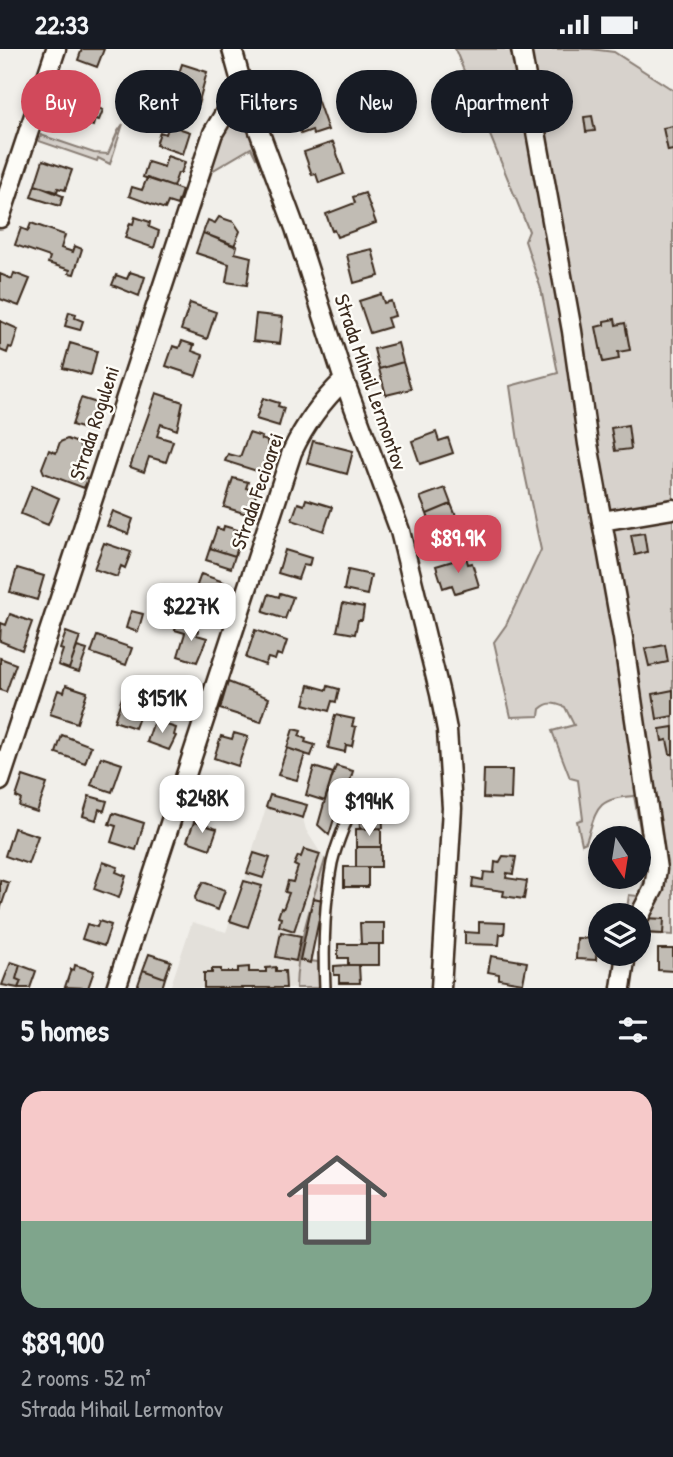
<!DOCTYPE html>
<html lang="en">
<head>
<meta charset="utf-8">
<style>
	body { margin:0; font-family:"Patrick Hand",sans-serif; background:#242831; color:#f1f3f6; height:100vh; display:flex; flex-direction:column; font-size:26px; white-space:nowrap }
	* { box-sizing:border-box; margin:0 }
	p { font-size:23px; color:#9ea1a6 }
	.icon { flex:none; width:38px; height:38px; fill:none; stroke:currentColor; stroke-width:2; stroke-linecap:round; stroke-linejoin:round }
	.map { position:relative; height:939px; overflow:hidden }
	.details { display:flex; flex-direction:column; background:#171b24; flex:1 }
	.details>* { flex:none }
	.top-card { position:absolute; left:21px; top:21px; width:632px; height:63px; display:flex; gap:14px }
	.needle { width:46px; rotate:168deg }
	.controls { position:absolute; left:588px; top:777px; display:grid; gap:14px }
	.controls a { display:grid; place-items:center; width:63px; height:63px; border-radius:50%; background:#171b24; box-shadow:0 4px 10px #0003; font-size:35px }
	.price { position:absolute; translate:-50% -60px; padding:0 16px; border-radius:14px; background:#fff; color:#222; font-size:23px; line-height:46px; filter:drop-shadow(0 2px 4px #0008) }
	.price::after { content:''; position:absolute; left:50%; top:42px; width:21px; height:16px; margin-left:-10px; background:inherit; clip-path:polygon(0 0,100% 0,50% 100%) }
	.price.active { background:#d1495b; color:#fff }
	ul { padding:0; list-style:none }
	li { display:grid; align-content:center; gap:14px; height:371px; padding:0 21px }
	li+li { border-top:2px solid #363941 }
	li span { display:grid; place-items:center; height:217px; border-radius:21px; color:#555 }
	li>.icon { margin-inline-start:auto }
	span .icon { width:126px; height:126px; fill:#fffc; stroke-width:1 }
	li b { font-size:30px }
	h2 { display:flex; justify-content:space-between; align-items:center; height:84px; padding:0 21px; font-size:30px }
	.chip { padding:0 24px; border-radius:32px; background:#171b24; box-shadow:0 4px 10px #0003; font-size:24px; line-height:63px }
	.chip.active { background:#d1495b; color:#fff }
	.status { display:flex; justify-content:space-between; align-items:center; height:49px; padding:0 35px; background:#171b24; direction:ltr }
	.status svg { height:19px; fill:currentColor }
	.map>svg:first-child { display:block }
	.built { fill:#e3e0da }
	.green { fill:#d7d2cc; stroke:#897e75; stroke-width:2 }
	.building { fill:#c1bcb4; stroke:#3b2a1e; stroke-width:2 }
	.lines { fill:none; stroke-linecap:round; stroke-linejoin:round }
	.service-casing { stroke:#3b2a1e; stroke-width:14 }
	.minor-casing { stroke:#3b2a1e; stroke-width:23 }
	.service { stroke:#fdfcf7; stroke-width:9 }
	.minor { stroke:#fdfcf7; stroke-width:18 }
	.labels { text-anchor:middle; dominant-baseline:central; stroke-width:5; stroke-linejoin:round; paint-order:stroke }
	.street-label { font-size:21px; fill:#3b2a1e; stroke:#fdfcf7 }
</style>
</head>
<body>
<div class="status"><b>22:33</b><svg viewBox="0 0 49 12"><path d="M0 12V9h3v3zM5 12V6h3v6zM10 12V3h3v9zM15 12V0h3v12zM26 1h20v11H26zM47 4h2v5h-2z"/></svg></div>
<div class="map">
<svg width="673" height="939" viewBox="0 0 673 939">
	<rect width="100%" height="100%" fill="#f1efea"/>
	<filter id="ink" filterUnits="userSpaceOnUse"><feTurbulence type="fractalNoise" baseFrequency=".0143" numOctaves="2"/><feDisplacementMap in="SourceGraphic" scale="14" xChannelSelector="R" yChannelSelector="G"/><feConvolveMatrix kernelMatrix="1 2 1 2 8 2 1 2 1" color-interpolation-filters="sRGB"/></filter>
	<g filter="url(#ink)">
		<path class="built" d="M270 746 307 756 303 769 306 781 325 811 313 849 298 910 296 939H170L192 873 226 883 254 805 252 803Z"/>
		<path class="green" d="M455 0H591L614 3 673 41V886L639 884V866H626L629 846 638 847 648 823 634 747C595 749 597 761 586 793L582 795 577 772 583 770 578 731 570 729 552 682 574 676 565 658C554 654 549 652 540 660L539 667 511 668 494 593 506 576 541 501 518 392 510 337 558 324 541 240 525 192 529 182Z
			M239 69H243L259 107 256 109 251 99 212 122 199 161H197L220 86 225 78Z
			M123 75 110 115 98 109 97 112 39 92 41 86 94 104 108 105 118 82Z
			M325 811 328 817 323 851 313 849 300 911 318 913 321 939H296C297 895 312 853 325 811Z"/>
		<path class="building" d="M82 0H104L97 18 78 11Z
			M182 15 207 23 198 56 177 49 179 45 169 41 172 32 176 33Z
			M78 30 92 35 85 54 103 61 99 71 95 70 93 77 53 63 55 58 61 60 70 34 76 36Z
			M316 47 328 81 313 86 312 81 301 85 291 56Z
			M592 67 595 82 586 83 584 68Z
			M169 76 190 83 183 105 156 96 160 83 166 85Z
			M673 77V101L668 102 663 79Z
			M333 93 344 125 319 134 316 125 312 126 304 103Z
			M167 107 185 113 181 124H178L173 138 143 128 148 113 164 118Z
			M43 111 72 121 65 141 58 139 57 143 35 136Z
			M147 129 182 141 177 156 168 153 165 160 129 147 132 138 142 141Z
			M35 136 63 147 60 157 31 148Z
			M365 144 376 174 337 188 334 181 332 182 326 165 355 154 353 148Z
			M135 168 150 173 149 178 159 182 154 199 125 189 130 174 133 175Z
			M219 168 234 173 240 182 234 197 203 184 208 171 215 174Z
			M31 174 65 186 61 199 73 203 75 197 82 200 74 225 69 224 70 221 48 214 50 208 15 196 21 179 28 182Z
			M203 184 237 197 235 204 251 208 247 236 226 233 229 215 196 204Z
			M372 200 379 227 354 234 347 206Z
			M130 223 145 228 139 247 112 236 116 226 127 230Z
			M14 224 30 230 19 257 0 250V225L12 230Z
			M381 245 384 254 391 252 395 267 387 269 390 278 370 284 359 252Z
			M190 254 216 263 207 290 181 281Z
			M69 263 76 265 75 269 83 272 80 281 65 277Z
			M256 265 283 268 280 295 253 292Z
			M615 270 616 276 625 274 630 301 618 303 619 310 603 313 596 278 604 276V272Z
			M0 272 18 280 12 299 9 298 7 304 0 301Z
			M182 292 194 296 192 302 203 306 196 327 166 317 173 297 179 299Z
			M70 294 97 302 91 326 63 319Z
			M398 294 403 313 379 320 374 300Z
			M403 313 411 340 386 346 379 320Z
			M156 344 183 353 177 381 161 375 157 387 173 392 166 413 149 408 144 423 130 418Z
			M81 349 97 354 92 366 98 368 93 383 72 376Z
			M263 349 279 354 278 357 284 359 279 377 256 370Z
			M628 376 631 400 615 402 611 379Z
			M436 383 439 392 448 389 453 404 420 415 412 392Z
			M249 384 262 388 261 390 267 392 268 397H271L260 423 225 412 228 405 240 408Z
			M67 390 78 394 81 399 80 403 83 404 75 425 88 430 84 439 44 424 42 419 49 401 56 404 60 393Z
			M313 392 353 402 347 425 307 414Z
			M233 429 248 433 246 439 257 442 250 466 224 458Z
			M32 437 59 449 48 476 21 465Z
			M445 439 451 455 427 465 420 448Z
			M306 450 332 458 324 482 292 471 298 454 304 456Z
			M451 455 458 472 426 484 422 473 429 470 427 465Z
			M113 462 133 470 128 485 107 477Z
			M224 477 241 482 240 486H242L235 507 210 499 217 479 223 481Z
			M644 484 647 503 635 506 631 486Z
			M104 494 131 503 125 519 121 517 117 528 94 520Z
			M210 499 235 507 231 519 206 511Z
			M285 501 311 509 309 517 303 516 298 530 278 524Z
			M466 508 468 515 472 514 479 537 455 544 452 536 443 539 436 517Z
			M17 519 44 527 37 551 10 543Z
			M348 521 371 526 367 546 344 541Z
			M201 525 224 533 215 561 191 553Z
			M280 544 293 548 285 570 263 563 269 545 279 548Z
			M343 554 364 558 362 571H358L355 585 337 582Z
			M131 562 143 565 138 583 126 579Z
			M10 565 32 573 22 601 0 592 1 574 6 576Z
			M177 574 198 581 197 586 207 589 197 613 178 607 185 584 175 581Z
			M255 581 287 592 282 607 277 605 275 611 268 609 265 616 246 609Z
			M66 583 80 588 69 620 58 616 63 601 60 600Z
			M97 587 132 599 126 616 91 604Z
			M665 596 668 613 649 617 645 600Z
			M77 598 87 601 79 623 69 620Z
			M0 609 16 615 6 643 0 641Z
			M169 630 183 635 181 639 188 641 183 656 162 649Z
			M228 633 269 649 261 673 220 660Z
			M66 636 87 643 77 674 50 665 58 641 64 643Z
			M309 636 327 641 328 637 339 640 336 653 332 652 329 662 304 655Z
			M673 641V667L657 670 653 645Z
			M122 649 151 658 148 666 141 663 135 679 114 672Z
			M335 666 354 670 352 677 356 678 352 697 346 696 345 703 328 699Z
			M154 672 176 679 174 686 176 687 169 701 147 693Z
			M673 678V705H670L667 691 662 692 660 680Z
			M293 680 301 682 299 687 306 690 305 693 315 696 311 707 287 699Z
			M234 684 248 688 238 717 214 709 221 687 232 690Z
			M62 686 91 697 85 714 56 704Z
			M287 699 305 705 297 731 278 726Z
			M101 708 122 715 112 743 91 736Z
			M336 717 353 722 345 749 327 744Z
			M314 718 333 724 325 752 306 746Z
			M484 721H512L511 750 483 749Z
			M23 727 47 735 37 763 19 757 21 750 16 748Z
			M212 731 236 739 233 749 226 747 221 762 199 755 204 737 210 739Z
			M373 731H391V741L382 742V761H359V741H374Z
			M327 744 345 749 341 761 339 760 336 771 334 770 329 786 318 776Z
			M270 746 307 756 303 769 266 758Z
			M89 747 107 752 104 762 99 760 96 771 83 767Z
			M359 761H382L383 779 360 780Z
			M113 764 144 774 136 801 111 793 116 777 109 775Z
			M194 773 217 780 210 800 187 792Z
			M14 779 38 787 28 815 5 807Z
			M381 779V798H356V780Z
			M356 798H381V818H356Z
			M304 800 320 805 294 882 279 877 281 869 278 868 281 859 283 860 289 844 285 843 288 832 293 833 298 818 294 816 298 807 301 808Z
			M254 804 270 809 263 829 247 824Z
			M503 807 516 808 513 825 507 824 506 829 527 832 524 850 503 847 504 842 472 838 473 829 483 831 484 823 494 824 495 813 499 814Z
			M103 813 118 818 116 823 126 827 119 849 94 840Z
			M344 818H368V838H344Z
			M0 831 9 834 0 861Z
			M244 832 262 837 248 878 230 872Z
			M203 833 225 841 218 861 196 853 195 848Z
			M313 849 323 851 310 914 300 911Z
			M645 869 664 870 663 885 645 884Z
			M99 872 111 876 104 897 82 890 87 875 97 878Z
			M479 873 505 874 504 885H500L499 896 465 895V883L479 884Z
			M360 874H384V895H361Z
			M281 883 301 887 296 912 276 908Z
			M577 889 597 890 596 911 576 910Z
			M338 895H379V916H348V909H338Z
			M658 900H673V922L658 921Z
			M149 905 171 912 165 929 143 921Z
			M491 907 527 913 523 934 499 930V925L488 923Z
			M11 913 20 916 16 930 21 932 18 939 2 936Z
			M20 916 36 922 30 939H18L21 932 16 930Z
			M75 916 94 922 88 939 65 938 71 920 74 921Z
			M348 916H359L360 934H339V926H334V917Z
			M249 918V923H266V919L276 918V922H285L286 939H204V924H212V920H221V923H238V919Z
			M143 921 165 929 162 939H137Z"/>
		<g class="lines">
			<g class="service-casing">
				<path id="service" d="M325 939C323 897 324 856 332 814 336 796 344 779 350 762"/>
			</g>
			<g class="minor-casing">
				<path id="minor" d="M232 0 242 36 295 179 344 331 400 482 440 645 447 681 452 759 441 939
					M521 0 572 282 588 395 623 589 657 820 654 839 639 868
					M0 169 56 0
					M602 472 673 460
					M0 732 213 84 242 36
					M116 939 292 403C305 375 322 352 344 331
					M621 939 626 905"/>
			</g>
			<use href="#service" class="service"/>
			<use href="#minor" class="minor"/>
		</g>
	</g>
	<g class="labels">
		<g class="street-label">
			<text transform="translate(371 333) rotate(71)">Strada Mihail Lermontov</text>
			<text transform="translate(94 374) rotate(-72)">Strada Roguleni</text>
			<text transform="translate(257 442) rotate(-71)">Strada Fecioarei</text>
		</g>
	</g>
</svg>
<div class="controls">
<a><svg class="needle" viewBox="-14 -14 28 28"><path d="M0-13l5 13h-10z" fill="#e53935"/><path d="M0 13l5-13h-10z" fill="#9ea1a6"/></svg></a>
<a><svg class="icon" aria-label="layers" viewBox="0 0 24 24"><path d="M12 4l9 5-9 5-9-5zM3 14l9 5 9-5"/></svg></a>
</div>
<b class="price active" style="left:458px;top:526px">$89.9K</b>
<b class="price" style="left:191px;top:594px">$227K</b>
<b class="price" style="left:162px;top:686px">$151K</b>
<b class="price" style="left:202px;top:786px">$248K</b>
<b class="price" style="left:369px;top:789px">$194K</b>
<div class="top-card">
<a class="chip active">Buy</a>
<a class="chip">Rent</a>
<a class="chip">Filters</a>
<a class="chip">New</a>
<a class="chip">Apartment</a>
</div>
</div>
<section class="details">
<h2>5 homes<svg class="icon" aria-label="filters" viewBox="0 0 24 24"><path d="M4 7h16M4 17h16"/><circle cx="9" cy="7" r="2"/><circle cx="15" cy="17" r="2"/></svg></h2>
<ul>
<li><span style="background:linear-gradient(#f6c9c9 60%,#7fa58c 0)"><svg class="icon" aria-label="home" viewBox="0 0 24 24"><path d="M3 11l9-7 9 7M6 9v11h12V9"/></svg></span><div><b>$89,900</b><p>2 rooms · 52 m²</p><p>Strada Mihail Lermontov</p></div></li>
</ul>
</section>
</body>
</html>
